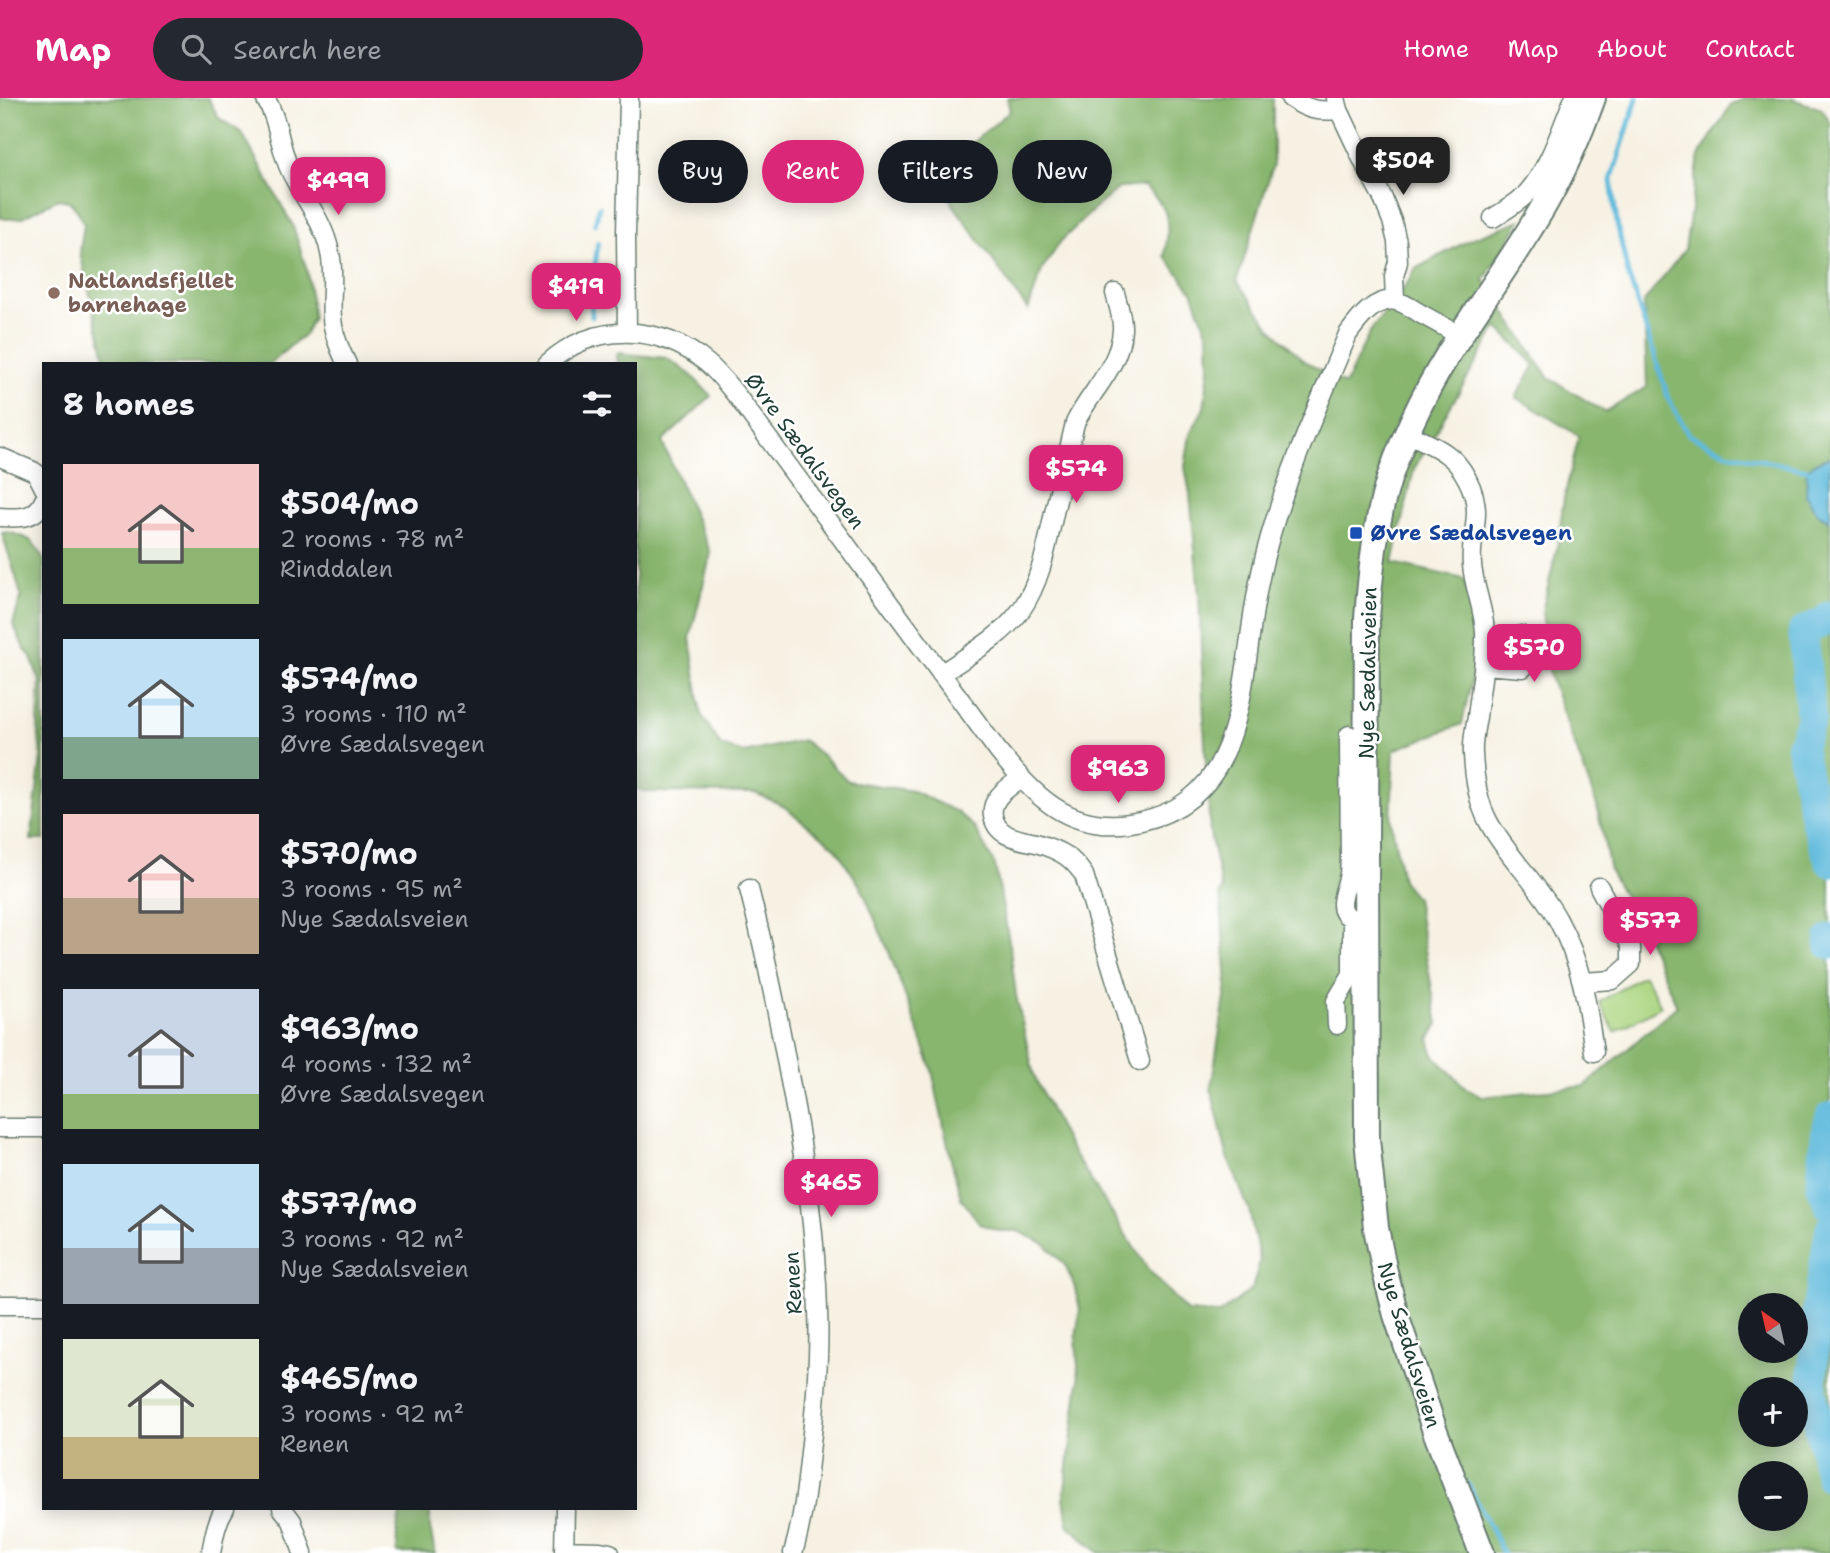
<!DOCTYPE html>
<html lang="en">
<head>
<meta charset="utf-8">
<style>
	body { margin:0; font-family:"Shantell Sans",sans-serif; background:#242831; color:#f1f3f6; height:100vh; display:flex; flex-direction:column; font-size:26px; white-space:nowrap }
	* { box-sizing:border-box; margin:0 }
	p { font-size:23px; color:#9ea1a6 }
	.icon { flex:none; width:38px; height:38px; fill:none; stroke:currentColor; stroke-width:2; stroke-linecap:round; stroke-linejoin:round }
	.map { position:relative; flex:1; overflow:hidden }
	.side { position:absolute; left:42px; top:264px; width:595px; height:1148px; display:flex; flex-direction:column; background:#171b24; border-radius:0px; box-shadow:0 4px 18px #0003 }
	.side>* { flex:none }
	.guide { position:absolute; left:658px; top:42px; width:665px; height:63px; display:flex; gap:14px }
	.needle { width:46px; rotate:326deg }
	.fabs { position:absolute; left:1738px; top:1195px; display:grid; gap:14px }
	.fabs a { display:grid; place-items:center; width:70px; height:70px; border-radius:50%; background:#171b24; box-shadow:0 4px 18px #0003; font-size:35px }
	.price { position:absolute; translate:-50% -60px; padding:0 16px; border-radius:14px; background:#db2777; color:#fff; font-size:23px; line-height:46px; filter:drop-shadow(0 2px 4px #0008) }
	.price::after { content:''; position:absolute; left:50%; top:42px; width:21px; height:16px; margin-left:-10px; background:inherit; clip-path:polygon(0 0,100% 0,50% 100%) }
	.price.active { background:#222; color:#fff }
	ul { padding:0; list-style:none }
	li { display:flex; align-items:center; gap:21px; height:175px; padding:0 21px }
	li span { display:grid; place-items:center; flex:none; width:196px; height:140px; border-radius:0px; color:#555 }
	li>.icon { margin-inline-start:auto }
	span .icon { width:84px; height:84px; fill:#fffc; stroke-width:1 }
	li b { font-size:30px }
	h2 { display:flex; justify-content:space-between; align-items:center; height:84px; padding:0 21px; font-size:30px }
	.chip { padding:0 24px; border-radius:32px; background:#171b24; box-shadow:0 4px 18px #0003; font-size:24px; line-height:63px }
	.chip.active { background:#db2777; color:#fff }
	header { display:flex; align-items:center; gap:42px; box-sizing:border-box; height:98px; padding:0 35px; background:#db2777; color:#fff }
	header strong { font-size:33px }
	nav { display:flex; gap:38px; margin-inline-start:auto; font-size:24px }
	.search { width:490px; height:63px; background:#242831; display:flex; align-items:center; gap:18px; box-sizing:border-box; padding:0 24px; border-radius:38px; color:#9ea1a6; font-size:26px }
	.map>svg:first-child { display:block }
	.green { fill:#abd580; stroke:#65895a; stroke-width:2 }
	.forest { fill:#88b66e; stroke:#547a51; stroke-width:2; fill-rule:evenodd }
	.water { fill:#5ebadc; stroke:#3e7c88; stroke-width:2 }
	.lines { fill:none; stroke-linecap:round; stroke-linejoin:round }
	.stream { stroke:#5ebadc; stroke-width:5 }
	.river { stroke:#5ebadc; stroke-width:30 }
	.street-casing { stroke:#6a7c71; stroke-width:21 }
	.secondary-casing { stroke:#6a7c71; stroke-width:28 }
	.street { stroke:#fff; stroke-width:18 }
	.secondary { stroke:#fff; stroke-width:24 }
	.education-dot { fill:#8d6e63; stroke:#fff; stroke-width:2.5 }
	.transit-dot { fill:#1a4fb4; stroke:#fff; stroke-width:2.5 }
	.labels { text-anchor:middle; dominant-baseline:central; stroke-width:5; stroke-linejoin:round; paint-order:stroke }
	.education-label { font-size:21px; font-weight:bold; fill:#785e54; stroke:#fff; text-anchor:start }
	.street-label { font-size:21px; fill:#1f3d34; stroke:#fff }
	.transit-label { font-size:21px; font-weight:bold; fill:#164399; stroke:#fff; text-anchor:start }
</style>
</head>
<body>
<header>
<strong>Map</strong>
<div class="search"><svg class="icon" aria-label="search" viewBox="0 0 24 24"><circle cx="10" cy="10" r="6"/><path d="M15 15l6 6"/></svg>Search here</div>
<nav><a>Home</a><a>Map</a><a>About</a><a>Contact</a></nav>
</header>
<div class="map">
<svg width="1830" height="1455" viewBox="0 0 1830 1455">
	<rect width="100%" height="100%" fill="#fff"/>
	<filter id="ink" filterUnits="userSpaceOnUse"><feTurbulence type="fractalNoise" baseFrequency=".0143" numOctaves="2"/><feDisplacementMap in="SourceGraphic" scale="14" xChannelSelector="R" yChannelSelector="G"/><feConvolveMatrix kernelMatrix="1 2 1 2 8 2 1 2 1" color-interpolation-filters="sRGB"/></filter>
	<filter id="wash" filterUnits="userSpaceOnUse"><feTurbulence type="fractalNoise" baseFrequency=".00686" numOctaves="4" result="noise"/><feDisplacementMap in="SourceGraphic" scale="28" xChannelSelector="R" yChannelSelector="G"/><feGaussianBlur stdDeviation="1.57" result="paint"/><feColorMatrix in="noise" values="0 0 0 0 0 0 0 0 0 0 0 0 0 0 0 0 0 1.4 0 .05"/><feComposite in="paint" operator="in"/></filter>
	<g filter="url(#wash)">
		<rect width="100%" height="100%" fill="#f6f1e2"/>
		<path class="green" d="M1644 877 1661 908 1615 934 1599 904Z"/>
		<path class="forest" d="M0 0H208L219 20 242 35 293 128 307 173 313 219 305 236 269 266H105L104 255 80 155 84 126 77 112 69 103 58 101 21 120 6 121 0 119Z
			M1007 0H1273V67L1237 183 1269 228 1303 262 1345 287 1369 235 1410 181 1415 171 1473 140 1521 122 1484 182 1548 279 1605 314 1647 289 1644 204 1685 151 1699 58 1731 7 1745 0H1790L1822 11 1830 24V359L1813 366 1818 416 1830 423V1455H1099L1068 1427 1064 1399 1079 1283 1076 1239 1080 1211 1074 1187 1065 1167 1045 1146 1018 1133H1000L980 1126 961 1100 951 1062 931 968 889 854 862 791 835 749 782 707 755 695 651 694 635 691V619L639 582 635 499V266H618L617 255 667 260 691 277 711 298 662 344 711 455 690 540 701 616 721 648 744 655 803 642 823 658 848 683 913 693 957 714 974 729 995 767 1009 843 1016 897 1034 978 1067 1045 1119 1126 1147 1170 1187 1214 1219 1216 1252 1191 1260 1163 1249 1112 1227 1057 1211 991 1227 886 1220 795 1222 792 1210 735 1205 647 1199 497 1190 396 1185 369 1190 336 1204 310 1209 271 1208 237 1192 193 1165 158C1169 124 1172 112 1144 88L1119 90 1095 110 1061 143 1042 172 1028 212 933 78 1010 13ZM1497 229 1535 267 1516 299 1579 338 1564 400 1557 450 1542 514 1550 579 1597 708 1610 773 1648 842 1677 908 1585 988 1482 999 1466 990 1434 958 1429 941 1438 926 1416 800 1402 782 1391 722 1394 652 1462 626 1475 566 1473 522 1464 481 1393 465 1414 371ZM1750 1208H1796V1253H1750ZM1750 1292H1796V1337H1750ZM1750 1376H1796V1421H1750Z
			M8 434C31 440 34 442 44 463V742H31L41 659 38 628 40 583 30 557 25 552 13 526 21 498 16 479 2 435Z
			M401 1411H430V1430L435 1455H397V1431Z"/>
		<path class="water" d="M1830 359V423L1818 416 1806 397 1807 372 1813 366Z"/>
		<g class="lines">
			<path class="stream" d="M1637 0 1611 83 1617 125 1628 176 1669 302 1689 337 1727 355 1807 372
				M595 126 599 109
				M592 219 591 199 598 145
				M1468 1386 1503 1455"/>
			<path class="river" d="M1830 518 1824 524 1803 533 1811 621 1801 648 1816 725 1830 764
				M1830 841V846
				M1830 1019 1826 1034 1821 1087 1830 1109
				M1830 1132 1815 1223 1812 1295 1830 1379"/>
		</g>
	</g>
	<g filter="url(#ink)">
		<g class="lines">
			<g class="street-casing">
				<path id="street" d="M265 0C279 22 279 49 290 72 303 100 324 123 330 155 335 176 330 198 332 220 333 236 340 252 347 266
					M1290 0C1308 12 1318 14 1339 12
					M1336 0 1339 12 1364 65 1382 98 1392 123 1397 144 1398 164 1394 178 1395 203
					M1493 120C1505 112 1519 105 1528 94 1550 68 1561 31 1574 0
					M627 234 626 136 629 0
					M547 266C594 223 660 226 707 265 719 275 727 286 737 298L998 653C1034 697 1067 734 1130 725 1242 708 1240 600 1254 511 1258 487 1263 463 1270 439 1290 369 1320 303 1348 236 1359 221 1375 199 1396 203 1405 205 1413 211 1421 216 1434 223 1447 230 1460 238
					M1408 335C1420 342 1434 347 1445 355 1463 367 1476 393 1476 414 1476 432 1470 449 1472 467 1474 490 1484 511 1485 534 1486 563 1480 591 1477 619 1475 631 1472 643 1473 656 1474 677 1478 704 1488 723 1507 759 1539 786 1558 822 1582 866 1587 905 1594 954
					M0 359 33 373 37 376 44 390
					M0 419C18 420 36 422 44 402
					M1484 567 1523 570 1521 537
					M941 576C968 557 1002 539 1021 512 1041 483 1047 447 1054 415 1061 385 1068 355 1075 325 1090 294 1120 268 1122 232 1123 220 1118 207 1115 195
					M1349 637 1350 762C1349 768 1350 775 1348 780 1346 791 1335 811 1349 819 1353 822 1361 821 1366 821
					M1020 681C1008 690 990 700 993 718 997 739 1018 741 1036 745 1046 748 1057 752 1066 758 1074 763 1079 770 1084 777L1140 963
					M749 791C764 849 776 907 787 967 803 1048 816 1130 818 1213 820 1257 816 1302 811 1345 807 1382 804 1419 793 1455
					M1583 884 1613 882 1631 866V848L1599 789
					M1337 927 1336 903 1352 876V821
					M0 1030H44
					M0 1207H44
					M282 1410 292 1423 303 1455
					M564 1452 600 1453 610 1455
					M211 1455C214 1439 216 1424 225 1410
					M564 1455 565 1410"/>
			</g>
			<g class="secondary-casing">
				<path id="secondary" d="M1482 1455 1435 1333 1396 1217 1384 1170 1376 1130 1367 1041 1366 751 1367 520C1371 472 1375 424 1390 378 1407 329 1432 280 1461 236 1489 193 1519 151 1545 106 1564 73 1580 36 1593 0"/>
			</g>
			<use href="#street" class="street"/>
			<use href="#secondary" class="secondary"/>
		</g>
	</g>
	<circle class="education-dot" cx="54" cy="195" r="7"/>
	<rect class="transit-dot" x="1349" y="428" width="14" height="14" rx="3.5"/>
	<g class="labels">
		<g class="education-label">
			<text x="68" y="183">Natlandsfjellet<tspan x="68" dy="24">barnehage</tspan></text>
		</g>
		<g class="street-label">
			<text transform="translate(805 353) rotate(54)">Øvre Sædalsvegen</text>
			<text transform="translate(1368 575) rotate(-89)">Nye Sædalsveien</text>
			<text transform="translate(793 1185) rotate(-93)">Renen</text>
			<text transform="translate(1409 1247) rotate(73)">Nye Sædalsveien</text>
		</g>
		<g class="transit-label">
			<text x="1370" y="435">Øvre Sædalsvegen</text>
		</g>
	</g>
</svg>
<div class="fabs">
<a><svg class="needle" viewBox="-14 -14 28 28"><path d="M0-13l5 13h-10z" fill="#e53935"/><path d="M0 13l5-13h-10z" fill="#9ea1a6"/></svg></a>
<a>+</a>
<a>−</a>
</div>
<b class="price active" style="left:1403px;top:99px">$504</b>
<b class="price" style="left:338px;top:119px">$499</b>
<b class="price" style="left:576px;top:225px">$419</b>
<b class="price" style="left:1076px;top:407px">$574</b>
<b class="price" style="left:1534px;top:586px">$570</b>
<b class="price" style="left:1118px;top:707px">$963</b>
<b class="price" style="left:1650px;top:859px">$577</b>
<b class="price" style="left:831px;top:1121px">$465</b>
<div class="guide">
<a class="chip">Buy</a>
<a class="chip active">Rent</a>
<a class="chip">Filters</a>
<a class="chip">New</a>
</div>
<section class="side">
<h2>8 homes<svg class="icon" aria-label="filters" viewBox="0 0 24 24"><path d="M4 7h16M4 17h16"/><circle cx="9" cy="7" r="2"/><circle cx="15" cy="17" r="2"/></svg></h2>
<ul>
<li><span style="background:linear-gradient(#f6c9c9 60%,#8fb573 0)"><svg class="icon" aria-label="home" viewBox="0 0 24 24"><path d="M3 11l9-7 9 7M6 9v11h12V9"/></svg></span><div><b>$504/mo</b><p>2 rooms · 78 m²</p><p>Rinddalen</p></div></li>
<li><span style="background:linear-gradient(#bfe0f5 70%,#7fa58c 0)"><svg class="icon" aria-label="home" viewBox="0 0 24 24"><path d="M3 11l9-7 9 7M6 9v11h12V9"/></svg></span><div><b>$574/mo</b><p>3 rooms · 110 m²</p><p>Øvre Sædalsvegen</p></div></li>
<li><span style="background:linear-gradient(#f6c9c9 60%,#b9a48a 0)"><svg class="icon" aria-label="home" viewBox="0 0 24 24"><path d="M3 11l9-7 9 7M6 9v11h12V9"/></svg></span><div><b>$570/mo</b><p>3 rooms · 95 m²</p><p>Nye Sædalsveien</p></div></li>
<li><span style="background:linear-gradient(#c9d6e8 75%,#8fb573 0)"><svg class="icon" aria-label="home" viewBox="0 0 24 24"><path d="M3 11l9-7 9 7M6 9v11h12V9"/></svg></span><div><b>$963/mo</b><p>4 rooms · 132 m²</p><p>Øvre Sædalsvegen</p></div></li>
<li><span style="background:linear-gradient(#bfe0f5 60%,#9aa5b1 0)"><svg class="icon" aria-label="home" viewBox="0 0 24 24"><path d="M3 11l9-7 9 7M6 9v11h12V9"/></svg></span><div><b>$577/mo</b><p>3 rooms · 92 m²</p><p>Nye Sædalsveien</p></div></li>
<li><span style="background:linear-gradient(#dfe7d0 70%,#c2b280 0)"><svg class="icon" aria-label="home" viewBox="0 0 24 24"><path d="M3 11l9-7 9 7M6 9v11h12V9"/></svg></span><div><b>$465/mo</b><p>3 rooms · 92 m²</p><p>Renen</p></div></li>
</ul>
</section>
</div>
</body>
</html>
